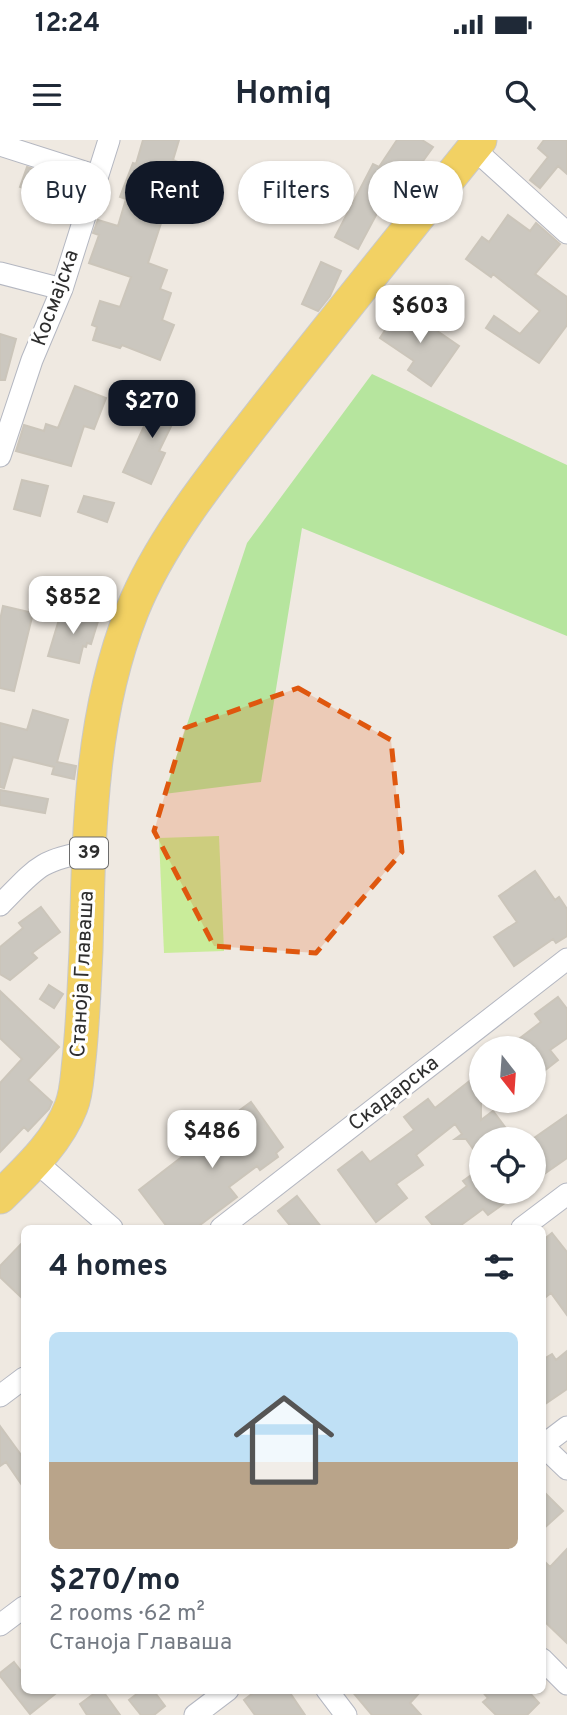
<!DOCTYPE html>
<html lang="en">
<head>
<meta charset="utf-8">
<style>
	body { margin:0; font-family:Overpass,sans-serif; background:#f6f6f7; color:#1f2937; height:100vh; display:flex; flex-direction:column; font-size:26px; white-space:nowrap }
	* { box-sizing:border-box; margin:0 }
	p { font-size:23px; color:#747a83 }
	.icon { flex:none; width:38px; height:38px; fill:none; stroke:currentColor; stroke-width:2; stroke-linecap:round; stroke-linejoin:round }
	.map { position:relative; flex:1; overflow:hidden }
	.side { position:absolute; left:21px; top:1085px; width:525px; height:469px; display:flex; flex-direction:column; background:#fff; border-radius:10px; box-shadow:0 2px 5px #0004 }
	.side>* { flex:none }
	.guide { position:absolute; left:21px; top:21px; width:525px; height:63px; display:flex; gap:14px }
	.needle { width:46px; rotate:163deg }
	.fabs { position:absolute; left:469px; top:896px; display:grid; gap:14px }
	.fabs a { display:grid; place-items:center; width:77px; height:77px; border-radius:50%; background:#fff; box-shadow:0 2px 5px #0004; font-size:35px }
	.price { position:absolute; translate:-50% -60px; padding:0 16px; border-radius:14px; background:#fff; color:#222; font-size:23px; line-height:46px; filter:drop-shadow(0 2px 4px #0008) }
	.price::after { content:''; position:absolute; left:50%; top:42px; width:21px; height:16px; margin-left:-10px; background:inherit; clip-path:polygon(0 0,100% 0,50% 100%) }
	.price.on { background:#111827; color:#fff }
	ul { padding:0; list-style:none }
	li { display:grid; align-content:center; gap:14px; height:371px; padding:0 28px }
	li span { display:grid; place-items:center; height:217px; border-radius:10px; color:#555 }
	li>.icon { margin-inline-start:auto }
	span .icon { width:126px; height:126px; fill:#fffc; stroke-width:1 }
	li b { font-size:30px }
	h2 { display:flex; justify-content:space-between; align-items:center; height:84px; padding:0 28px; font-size:30px }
	.chip { padding:0 24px; border-radius:32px; background:#fff; box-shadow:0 2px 5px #0004; font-size:24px; line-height:63px }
	.chip.on { background:#111827; color:#fff }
	.status { display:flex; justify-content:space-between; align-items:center; height:49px; padding:0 35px; background:#fff; direction:ltr }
	.status svg { height:19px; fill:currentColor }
	header { display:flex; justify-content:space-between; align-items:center; height:91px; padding:0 28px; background:#fff; font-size:32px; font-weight:700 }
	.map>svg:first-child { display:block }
	.green { fill:#b6e59e }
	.pitch { fill:#c9ec9a }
	.building { fill:#cbc7bf; stroke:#cbc5ba; stroke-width:2 }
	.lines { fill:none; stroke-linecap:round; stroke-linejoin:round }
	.minor-casing { stroke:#b4b7c1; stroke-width:23 }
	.primary-casing { stroke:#c9c9c9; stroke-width:35 }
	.minor { stroke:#fff; stroke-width:21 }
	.primary { stroke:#f2d163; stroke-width:33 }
	.marked { fill:#df570e; fill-opacity:0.2; stroke:#df570e; stroke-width:5; stroke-dasharray:14 9; stroke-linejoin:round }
	.labels { text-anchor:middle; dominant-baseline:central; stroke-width:6; stroke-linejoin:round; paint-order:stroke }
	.shield { fill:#fff; stroke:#6d6d6d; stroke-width:2 }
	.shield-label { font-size:19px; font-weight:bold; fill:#2e2e2e }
	.street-label { font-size:21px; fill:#2e2e2e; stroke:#fff }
</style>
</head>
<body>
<div class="status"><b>12:24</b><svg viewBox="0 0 49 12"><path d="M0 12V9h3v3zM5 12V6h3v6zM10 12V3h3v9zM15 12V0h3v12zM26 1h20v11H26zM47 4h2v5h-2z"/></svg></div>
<header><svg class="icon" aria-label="menu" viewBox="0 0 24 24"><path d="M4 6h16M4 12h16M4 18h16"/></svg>Homiq<svg class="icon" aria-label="search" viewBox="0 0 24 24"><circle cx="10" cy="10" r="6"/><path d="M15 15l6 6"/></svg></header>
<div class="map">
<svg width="567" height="1575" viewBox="0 0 567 1575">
	<rect width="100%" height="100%" fill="#efe9e1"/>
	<path class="green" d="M372 234 567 325V496L302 388 261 642 164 654 247 403Z"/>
	<path class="pitch" d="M219 696 224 811 164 813 159 698Z"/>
	<path class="building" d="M143 0H179L173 20 209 35 196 64 161 49 151 76 162 80 148 123 167 130 160 149 171 153 162 180 174 185 160 220 122 205 120 208 93 200 97 187 92 185 100 161 120 167 131 137 89 123 99 95 93 93 98 80 118 86 126 59 120 57 133 23 136 24Z
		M397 0H422L433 7 418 28 416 27 394 68 383 62 358 109 335 97 373 24 379 27Z
		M544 0H567V34L558 26 540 48 530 40 548 17 538 8Z
		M27 27 65 40 58 61 20 47Z
		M508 75 530 91 536 83 560 104 535 134 567 157V185L539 223 486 188 494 176 520 194 540 171 493 134 491 137 466 119 482 97 489 102Z
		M321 122 341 131 330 156 318 171 302 164Z
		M401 166 459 206 431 246 408 230 414 221 380 198Z
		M0 194 16 199 5 240H0Z
		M75 246 106 258 94 289 84 286 71 326 16 311 24 285 44 291 46 284 58 288Z
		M154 255 180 268 159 311 165 313 151 344 123 332 146 282 142 280Z
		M22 340 48 346 40 376 14 369Z
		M84 356 114 363 107 382 78 372Z
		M3 466 33 473 14 551 0 548V480Z
		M77 471 99 478 91 504 87 503 86 507 83 506 79 523 48 516 61 473 75 477Z
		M33 570 68 580 57 622 76 626 74 639 52 634 54 627 13 617 4 648 0 647V583L27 590Z
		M0 650 48 659 45 673 0 665Z
		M535 731 555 760 559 757 567 769V796L556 803 553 799 514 826 494 797 517 782 499 756Z
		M41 767 60 792 32 813 37 818 10 840 0 834V807L23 788 19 783Z
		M49 845 63 854 54 868 40 859Z
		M0 851 59 907 28 940 52 962 49 969 28 991 24 987 0 1012V943L22 919 0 898Z
		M558 857 567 869V898L550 910 558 920 534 939V908H507L541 882 535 874Z
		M481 932V980L493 971 514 999H481V1020L466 999H455L462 994 455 984 416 1015 423 1025 396 1044 407 1058 376 1082 338 1030 362 1012 370 1022 414 990 404 977 428 959 435 968Z
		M251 962 283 1007 276 1013 278 1017 260 1030 257 1026 229 1047 237 1057 196 1088H168L139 1050 183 1016 179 1011 192 1000 195 1003Z
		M567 975V1018L534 1041V998Z
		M481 1028V1052H520L488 1075 483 1069 457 1088H435L426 1077 467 1046 463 1041Z
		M297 1056 322 1088H292L278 1071Z
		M552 1093 567 1112V1175L551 1153 542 1160V1101Z
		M24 1101V1160L0 1137V1126Z
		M567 1211V1249L542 1266V1220L552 1214 556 1220Z
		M0 1286 24 1319V1348L6 1322 0 1326Z
		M542 1350 563 1371 542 1390Z
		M567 1409V1503L542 1479V1419L550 1427Z
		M14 1522 24 1535V1550H60L30 1574 0 1536V1533Z
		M99 1550H102L120 1575H87L80 1564Z
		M142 1550H153L165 1566 154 1575H141L129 1560Z
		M257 1550H288L305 1575H255L244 1560Z
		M351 1550H422L410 1563 421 1575H372Z
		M481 1550H527L539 1563 527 1575H496L483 1562 488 1558Z"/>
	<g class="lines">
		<g class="minor-casing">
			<path id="minor" d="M0 5 97 36
				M473 8 567 93
				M0 133 62 149
				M0 316 32 220 62 149 109 0
				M0 765C34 731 39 719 89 712
				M35 1021 112 1088
				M221 1088 567 819
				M522 1088 567 1054
				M0 1256 24 1238
				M542 1306 567 1287
				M543 1306 567 1329
				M0 1485 24 1467
				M542 1519 567 1544
				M327 1550 346 1575
				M195 1575 228 1550"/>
		</g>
		<g class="primary-casing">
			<path id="primary" d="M0 1057C27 1030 57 1003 71 967 77 952 77 936 79 920 83 883 84 848 86 811 89 696 89 580 132 471 161 398 220 327 268 265 338 176 409 88 480 0"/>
		</g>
		<use href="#minor" class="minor"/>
		<use href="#primary" class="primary"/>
	</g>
	<path class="marked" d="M298 548 391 600 402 712 316 813 214 806 154 691 185 588Z"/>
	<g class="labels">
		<rect class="shield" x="70" y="697.5" width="38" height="31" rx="5"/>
		<g class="shield-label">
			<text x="89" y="713">39</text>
		</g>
		<g class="street-label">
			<text transform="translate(56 158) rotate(-70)">Космајска</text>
			<text transform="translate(83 834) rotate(-87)">Станоја Главаша</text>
			<text transform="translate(394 954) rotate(-38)">Скадарска</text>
		</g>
	</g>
</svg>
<div class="fabs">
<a><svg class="needle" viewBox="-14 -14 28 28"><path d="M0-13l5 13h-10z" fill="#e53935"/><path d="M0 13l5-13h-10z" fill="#747a83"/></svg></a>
<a><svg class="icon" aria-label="locate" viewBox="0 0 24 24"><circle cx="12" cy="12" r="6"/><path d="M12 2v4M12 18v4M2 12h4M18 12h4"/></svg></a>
</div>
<b class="price" style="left:420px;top:205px">$603</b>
<b class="price on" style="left:152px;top:300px">$270</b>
<b class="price" style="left:73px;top:496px">$852</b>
<b class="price" style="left:212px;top:1030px">$486</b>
<div class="guide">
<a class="chip">Buy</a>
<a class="chip on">Rent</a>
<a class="chip">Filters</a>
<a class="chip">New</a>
</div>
<section class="side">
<h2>4 homes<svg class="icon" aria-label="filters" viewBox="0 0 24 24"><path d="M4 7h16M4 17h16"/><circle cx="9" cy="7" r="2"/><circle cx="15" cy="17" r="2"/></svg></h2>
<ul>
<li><span style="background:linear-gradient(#bfe0f5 60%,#b9a48a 0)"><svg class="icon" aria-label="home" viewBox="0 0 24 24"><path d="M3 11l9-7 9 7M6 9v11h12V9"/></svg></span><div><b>$270/mo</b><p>2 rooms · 62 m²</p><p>Станоја Главаша</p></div></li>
</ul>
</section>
</div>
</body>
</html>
